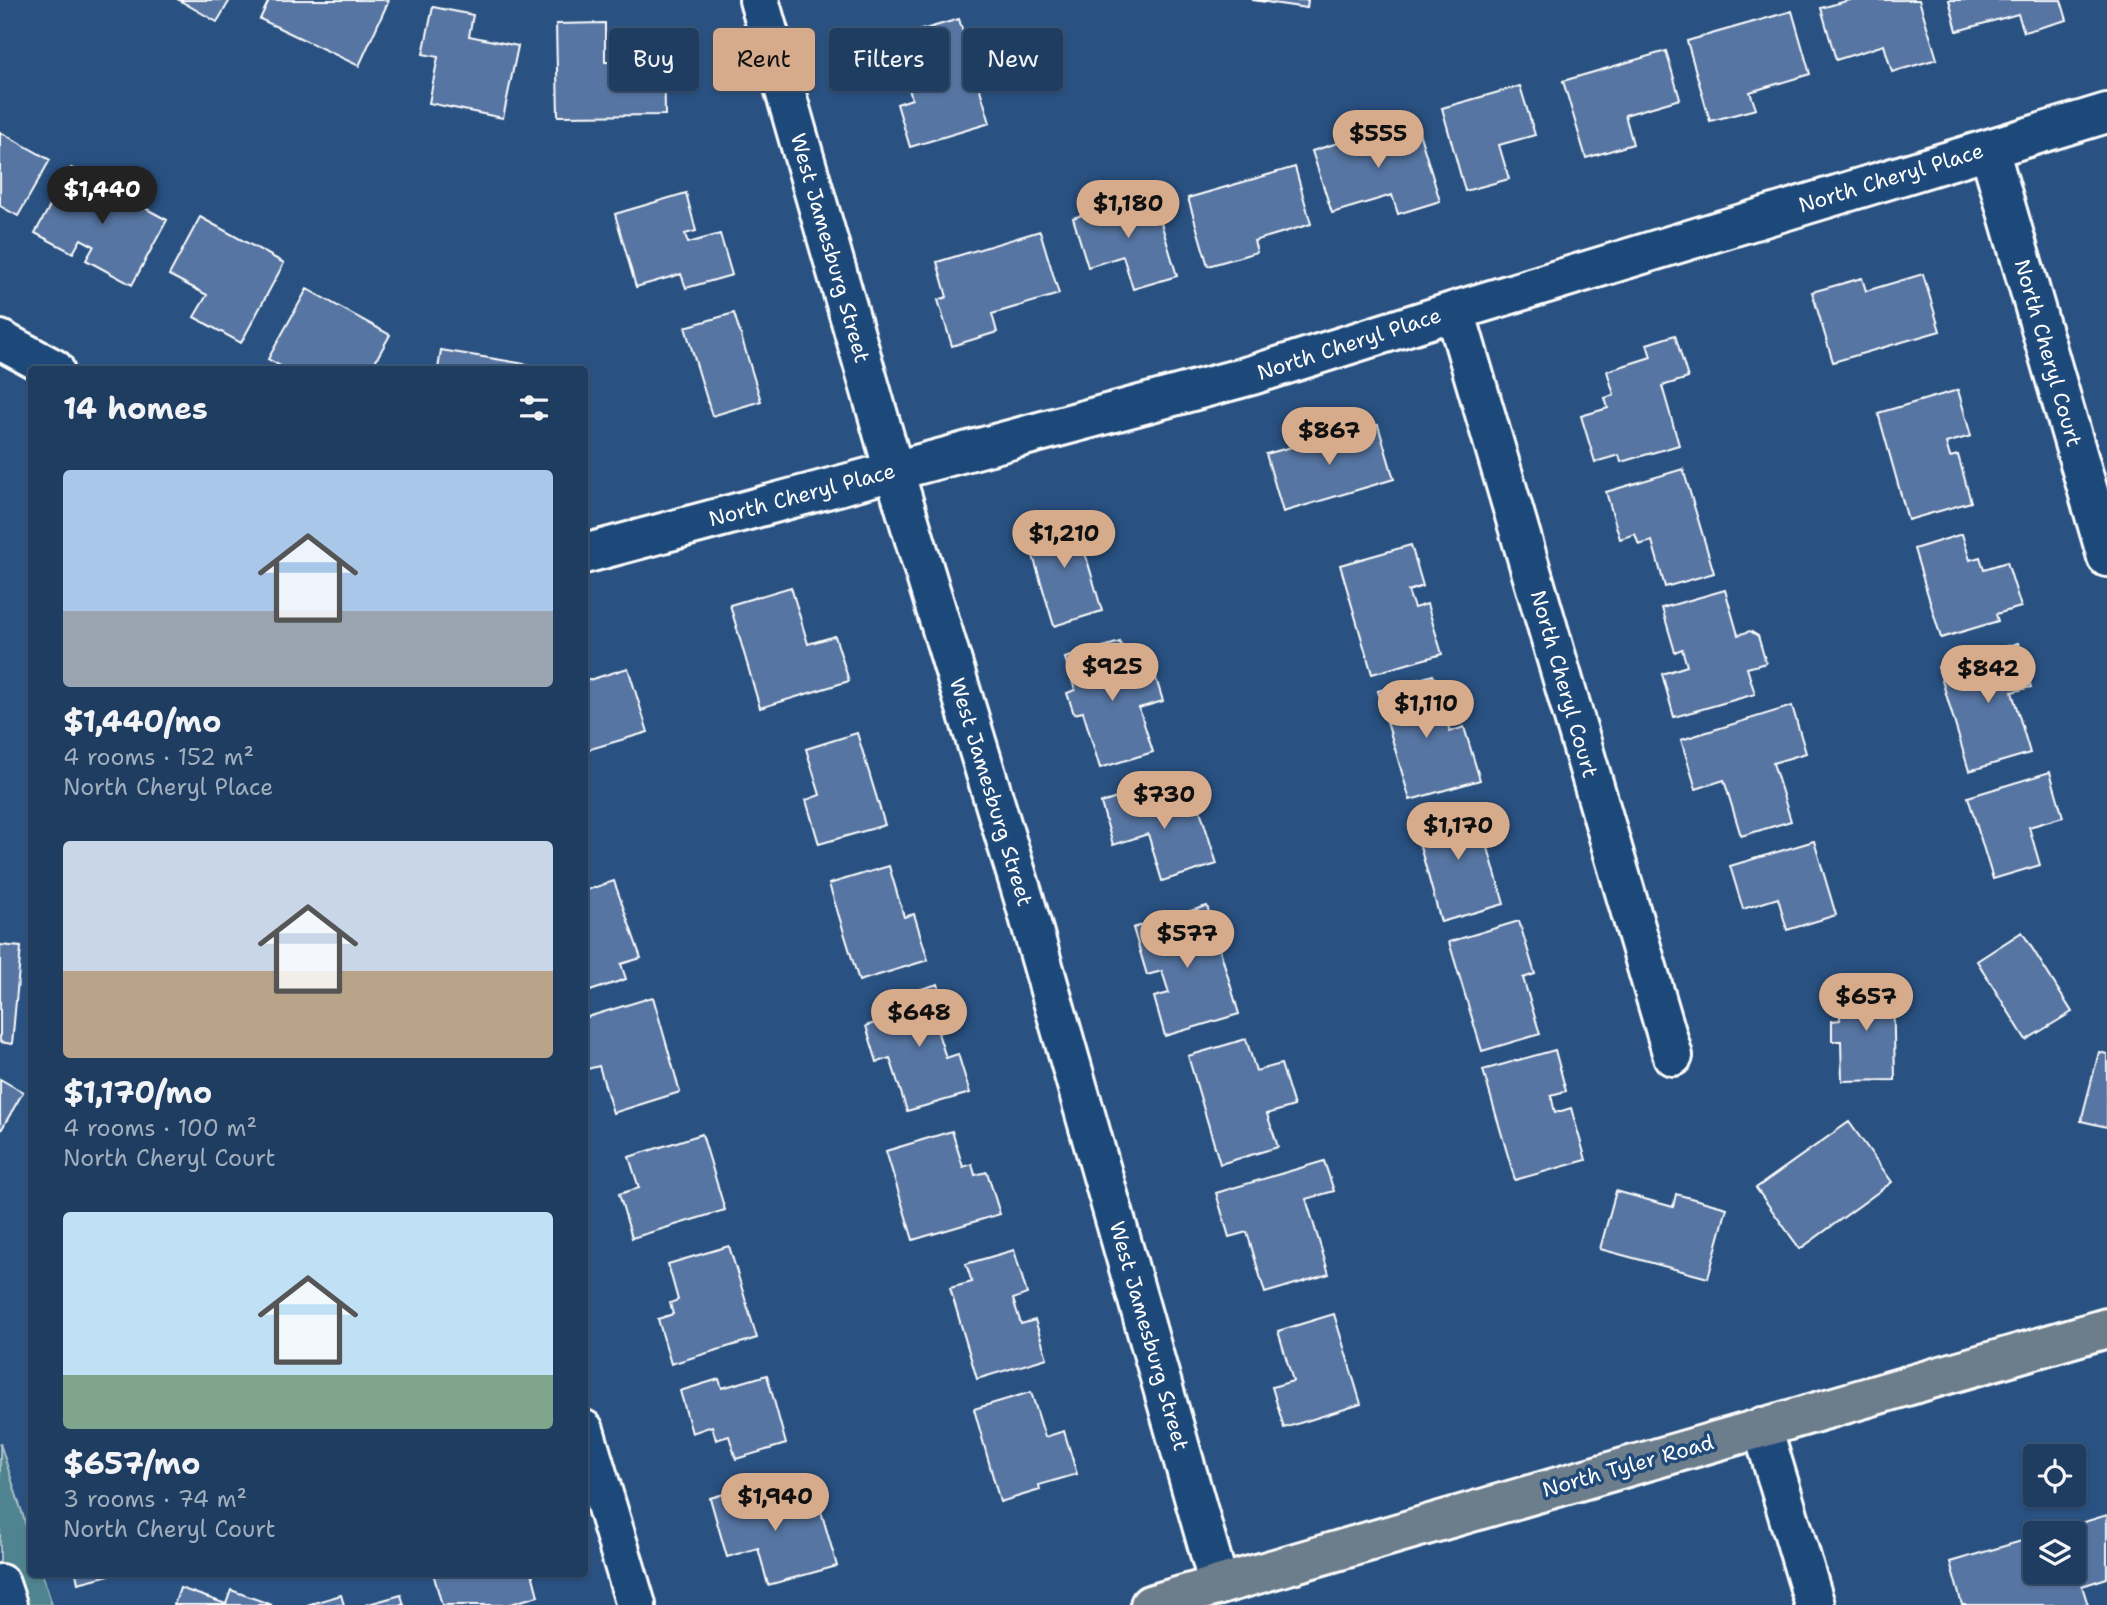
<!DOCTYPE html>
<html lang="en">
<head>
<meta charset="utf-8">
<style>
	body { margin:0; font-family:"Shantell Sans",sans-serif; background:#274467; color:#f1f3f6; height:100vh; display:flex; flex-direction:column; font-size:26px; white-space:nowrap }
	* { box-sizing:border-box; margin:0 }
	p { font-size:23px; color:#a1aebd }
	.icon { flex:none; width:38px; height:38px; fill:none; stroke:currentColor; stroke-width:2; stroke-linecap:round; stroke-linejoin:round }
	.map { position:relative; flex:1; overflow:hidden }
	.details { position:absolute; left:28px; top:366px; width:560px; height:1211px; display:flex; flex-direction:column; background:#1f3d61; border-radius:7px; box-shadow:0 2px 5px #0004,0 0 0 2px #3c5676 }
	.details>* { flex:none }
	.hud { position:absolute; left:609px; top:28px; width:665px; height:63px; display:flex; gap:14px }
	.tools { position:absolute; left:2023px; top:1444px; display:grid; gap:14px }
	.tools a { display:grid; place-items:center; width:63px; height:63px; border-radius:7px; background:#1f3d61; box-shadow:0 2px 5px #0004,0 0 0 2px #3c5676; font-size:35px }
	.price { position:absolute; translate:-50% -60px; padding:0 16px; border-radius:24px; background:#d6ab8b; color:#111; font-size:23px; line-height:46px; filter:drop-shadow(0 2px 4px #0008) }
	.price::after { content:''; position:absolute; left:50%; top:42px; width:21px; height:16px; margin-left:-10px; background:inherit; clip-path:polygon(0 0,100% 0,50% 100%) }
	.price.active { background:#222; color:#fff }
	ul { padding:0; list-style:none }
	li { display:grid; align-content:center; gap:14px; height:371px; padding:0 35px }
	li span { display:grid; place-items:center; height:217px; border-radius:7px; color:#555 }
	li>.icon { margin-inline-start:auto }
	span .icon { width:126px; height:126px; fill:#fffc; stroke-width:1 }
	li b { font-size:30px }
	h2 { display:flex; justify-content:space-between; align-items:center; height:84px; padding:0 35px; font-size:30px }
	.pill { padding:0 24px; border-radius:7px; background:#1f3d61; box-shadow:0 2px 5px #0004,0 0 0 2px #3c5676; font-size:24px; line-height:63px }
	.pill.active { background:#d6ab8b; color:#111 }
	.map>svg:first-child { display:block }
	.green { fill:#50838f; stroke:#a8c1c7; stroke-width:2 }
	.building { fill:#5674a2; stroke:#fff; stroke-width:2 }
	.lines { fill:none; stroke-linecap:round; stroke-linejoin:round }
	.minor-casing { stroke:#fff; stroke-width:44 }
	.major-casing { stroke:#fff; stroke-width:44 }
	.minor { stroke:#1f4a7a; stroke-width:38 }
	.major { stroke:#6c7d8b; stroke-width:38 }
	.labels { text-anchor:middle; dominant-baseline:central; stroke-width:7; stroke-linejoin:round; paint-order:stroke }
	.street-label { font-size:21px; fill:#fff; stroke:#1f4a7a }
</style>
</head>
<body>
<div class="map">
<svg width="2107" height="1605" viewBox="0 0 2107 1605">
	<rect width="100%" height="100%" fill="#295181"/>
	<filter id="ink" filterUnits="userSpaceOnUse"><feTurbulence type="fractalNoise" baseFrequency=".0143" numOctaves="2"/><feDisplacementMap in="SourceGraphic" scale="14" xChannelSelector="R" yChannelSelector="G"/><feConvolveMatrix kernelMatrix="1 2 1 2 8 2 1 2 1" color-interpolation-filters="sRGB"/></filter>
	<g filter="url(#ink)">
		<path class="green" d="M0 1443 31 1541 32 1573H42L52 1605H0Z"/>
		<path class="building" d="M179 0H230L217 22Z
			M269 0H389L359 66 260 19Z
			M1252 0H1308L1307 8Z
			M1850 0H1919L1937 59 1892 72 1884 45 1836 60 1821 8Z
			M1949 0H2061L2067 20 2024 32 2018 14 1957 31Z
			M433 7 473 15 469 36 518 46 503 118 429 103 438 57 423 54Z
			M1792 11 1810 74 1750 92 1756 109 1710 121 1687 41Z
			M959 19 990 123 910 147 897 104 912 99 894 38Z
			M605 23V62H614V52L664 51 665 115 558 116 556 24Z
			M1666 51 1680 99 1625 115 1633 144 1586 158 1563 81Z
			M1520 86 1535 135 1499 145 1509 179 1465 191 1442 108Z
			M1415 119 1440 201 1398 214 1392 195 1332 213 1312 151Z
			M0 132 50 160 18 216 0 206Z
			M1295 167 1311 224 1254 241 1257 252 1208 266 1188 198Z
			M71 168 167 220 132 285 86 260 94 246 81 239 73 253 35 233Z
			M686 193 696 231 685 234 688 243 720 234 732 275 686 288 681 274 636 287 615 214Z
			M1152 193 1177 276 1133 289 1123 256 1088 267 1073 218Z
			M200 217 284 263 241 343 194 317 207 295 169 275Z
			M1040 231 1059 294 992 314 997 332 952 346 938 300 947 297 937 262Z
			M1923 274 1940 331 1833 362 1812 292 1862 278 1866 291Z
			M307 289 390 335 371 369H286L268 359Z
			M734 313 761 401 712 416 685 327Z
			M1675 335 1688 378 1662 386 1679 445 1621 462 1619 455 1595 462 1581 416 1608 408 1605 398 1614 395 1607 371 1651 357 1647 344Z
			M441 350 543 367V369H438Z
			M1958 390 1971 436 1946 443 1950 457 1958 455 1971 502 1908 520 1878 413Z
			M1378 425 1394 479 1283 512 1266 454 1299 445 1298 440 1319 433 1322 442Z
			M1683 469 1714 573 1665 587 1652 541 1639 545 1635 534 1620 539 1606 492Z
			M1074 515 1102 611 1054 626 1025 529Z
			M1962 534 1970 560 1980 557 1984 569 2007 562 2021 607 1996 614 1998 621 1941 638 1914 549Z
			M1411 545 1423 586 1408 591 1414 608 1427 604 1442 654 1372 674 1340 565Z
			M791 587 808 644 835 636 849 681 760 708 730 605Z
			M1725 590 1738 635 1750 631 1758 636 1766 663 1747 668 1755 694 1674 717 1662 674 1687 666 1682 649 1675 652 1662 608Z
			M1120 642 1131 679 1154 672 1163 701 1139 708 1153 752 1100 768 1083 712 1074 714 1067 693 1075 690 1065 658Z
			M2018 643 2031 687 2012 692 2030 753 1969 771 1938 667Z
			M628 668 648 732 584 751V674L586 681Z
			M1433 675 1450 732 1464 727 1480 780 1410 800 1378 691Z
			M1792 706 1806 753 1773 763 1791 821 1741 836 1724 780 1696 789 1681 740Z
			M857 733 885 825 819 844 806 800 820 795 806 749Z
			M2050 772 2063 817 2029 827 2040 865 1993 879 1968 797Z
			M1140 791 1144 806 1194 791 1217 864 1162 881 1148 834 1113 845 1101 803Z
			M1475 802 1504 904 1441 922 1413 821Z
			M1814 841 1836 915 1787 930 1778 898 1743 909 1730 866Z
			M889 866 904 917 914 914 928 960 859 981 829 884Z
			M614 881 641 958 621 964 626 979 584 993V891Z
			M1207 906 1239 1014 1165 1036 1154 997 1169 993 1162 971 1147 975 1133 928Z
			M1519 921 1535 974 1523 978 1540 1034 1482 1051 1449 942Z
			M2022 932 2072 1012 2026 1040 1977 961Z
			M0 945 21 947 12 1044 0 1042Z
			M938 984 951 1029 938 1033 946 1058 958 1054 970 1093 907 1111 890 1058 877 1062 866 1026 893 1017 888 999Z
			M1893 986 1895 1080 1842 1081 1841 1041H1832V1021L1840 1020V987Z
			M653 997 680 1092 613 1113 599 1066 584 1070V1018Z
			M1246 1039 1256 1071 1281 1064 1294 1106 1267 1114 1278 1147 1220 1164 1188 1056Z
			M1555 1050 1566 1091 1551 1095 1555 1113 1571 1108 1586 1160 1515 1180 1483 1070Z
			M2099 1052 2107 1054V1127L2081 1121Z
			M0 1079 23 1092 0 1132Z
			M1849 1122 1892 1182 1800 1249 1756 1188Z
			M952 1131 963 1167 972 1164 975 1175 987 1172 1000 1214 913 1240 886 1151Z
			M702 1134 725 1210 632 1238 619 1194 639 1188 629 1157Z
			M1324 1161 1334 1191 1306 1199 1329 1274 1265 1293 1247 1232 1229 1237 1216 1193Z
			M1616 1191 1673 1207 1676 1194 1727 1208 1708 1278 1600 1249Z
			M729 1246 757 1338 671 1364 658 1319 673 1314 670 1303 678 1300 668 1264Z
			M1014 1250 1027 1294 1013 1299 1021 1324 1035 1320 1047 1358 977 1379 950 1288 972 1282 966 1264Z
			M1334 1314 1361 1404 1284 1428 1272 1387 1293 1381 1278 1331Z
			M767 1375 786 1444 736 1459 729 1436 716 1440 712 1426 692 1433 680 1391 719 1379 722 1388Z
			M1031 1392 1045 1437 1064 1431 1077 1474 1039 1485 1040 1490 1000 1502 974 1409Z
			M755 1485 761 1503 786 1495 788 1502 816 1494 837 1566 768 1585 758 1548 727 1557 710 1498Z
			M2107 1515V1578L2082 1586 2088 1605H1962L1950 1562 2035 1537V1572H2074V1533H2048Z
			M76 1573H117L78 1583Z
			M433 1573H532L538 1596 507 1605H442Z
			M180 1588 226 1604 231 1590 272 1605H174Z
			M341 1595 344 1605H307Z
			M401 1595 404 1605H365Z"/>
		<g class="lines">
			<g class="minor-casing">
				<path id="minor" d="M759 0 894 471 1024 899 1219 1585
					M1989 149 2107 557
					M1455 311 1673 1056
					M0 340 54 369
					M584 554 1252 375 1455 311 2107 113
					M1762 1427 1815 1605
					M584 1430 636 1605
					M0 1584 7 1605"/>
			</g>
			<g class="major-casing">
				<path id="major" d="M1150 1605 2107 1328"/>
			</g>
			<use href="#minor" class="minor"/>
			<use href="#major" class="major"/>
		</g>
	</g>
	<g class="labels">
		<g class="street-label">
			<text transform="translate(1891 178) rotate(-17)">North Cheryl Place</text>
			<text transform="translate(830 248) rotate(74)">West Jamesburg Street</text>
			<text transform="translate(1349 344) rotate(-18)">North Cheryl Place</text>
			<text transform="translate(2048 353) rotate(74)">North Cheryl Court</text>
			<text transform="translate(802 495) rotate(-15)">North Cheryl Place</text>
			<text transform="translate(1564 684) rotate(74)">North Cheryl Court</text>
			<text transform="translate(991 792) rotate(73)">West Jamesburg Street</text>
			<text transform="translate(1149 1336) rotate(74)">West Jamesburg Street</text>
			<text transform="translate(1628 1466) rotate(-16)">North Tyler Road</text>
		</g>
	</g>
</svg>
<div class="tools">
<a><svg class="icon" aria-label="locate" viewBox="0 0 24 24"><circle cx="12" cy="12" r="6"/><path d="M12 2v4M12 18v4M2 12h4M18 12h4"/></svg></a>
<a><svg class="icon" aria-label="layers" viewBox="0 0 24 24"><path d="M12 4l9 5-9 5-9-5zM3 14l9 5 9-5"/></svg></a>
</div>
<b class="price" style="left:1378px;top:170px">$555</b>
<b class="price active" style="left:102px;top:226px">$1,440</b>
<b class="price" style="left:1128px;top:240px">$1,180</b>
<b class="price" style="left:1329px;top:467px">$867</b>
<b class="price" style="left:1064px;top:570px">$1,210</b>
<b class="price" style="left:1112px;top:703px">$925</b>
<b class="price" style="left:1988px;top:705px">$842</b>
<b class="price" style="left:1426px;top:740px">$1,110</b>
<b class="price" style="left:1164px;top:831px">$730</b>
<b class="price" style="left:1458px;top:862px">$1,170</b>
<b class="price" style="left:1187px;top:970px">$577</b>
<b class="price" style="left:1866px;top:1033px">$657</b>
<b class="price" style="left:919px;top:1049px">$648</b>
<b class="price" style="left:775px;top:1533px">$1,940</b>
<div class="hud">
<a class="pill">Buy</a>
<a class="pill active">Rent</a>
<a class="pill">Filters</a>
<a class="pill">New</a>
</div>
<section class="details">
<h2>14 homes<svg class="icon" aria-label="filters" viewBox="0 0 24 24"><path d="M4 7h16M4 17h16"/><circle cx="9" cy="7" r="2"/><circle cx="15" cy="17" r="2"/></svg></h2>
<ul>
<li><span style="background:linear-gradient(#a9c7e8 65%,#9aa5b1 0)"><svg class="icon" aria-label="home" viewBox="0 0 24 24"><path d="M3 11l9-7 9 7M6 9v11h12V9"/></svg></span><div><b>$1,440/mo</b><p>4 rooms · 152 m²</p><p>North Cheryl Place</p></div></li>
<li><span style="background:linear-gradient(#c9d6e8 60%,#b9a48a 0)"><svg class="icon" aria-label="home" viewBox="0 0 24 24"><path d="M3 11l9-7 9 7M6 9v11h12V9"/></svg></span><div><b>$1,170/mo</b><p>4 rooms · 100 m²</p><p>North Cheryl Court</p></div></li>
<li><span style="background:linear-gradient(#bfe0f5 75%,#7fa58c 0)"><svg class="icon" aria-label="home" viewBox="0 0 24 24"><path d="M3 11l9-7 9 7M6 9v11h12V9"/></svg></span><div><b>$657/mo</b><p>3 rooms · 74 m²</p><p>North Cheryl Court</p></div></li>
</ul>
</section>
</div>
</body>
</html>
